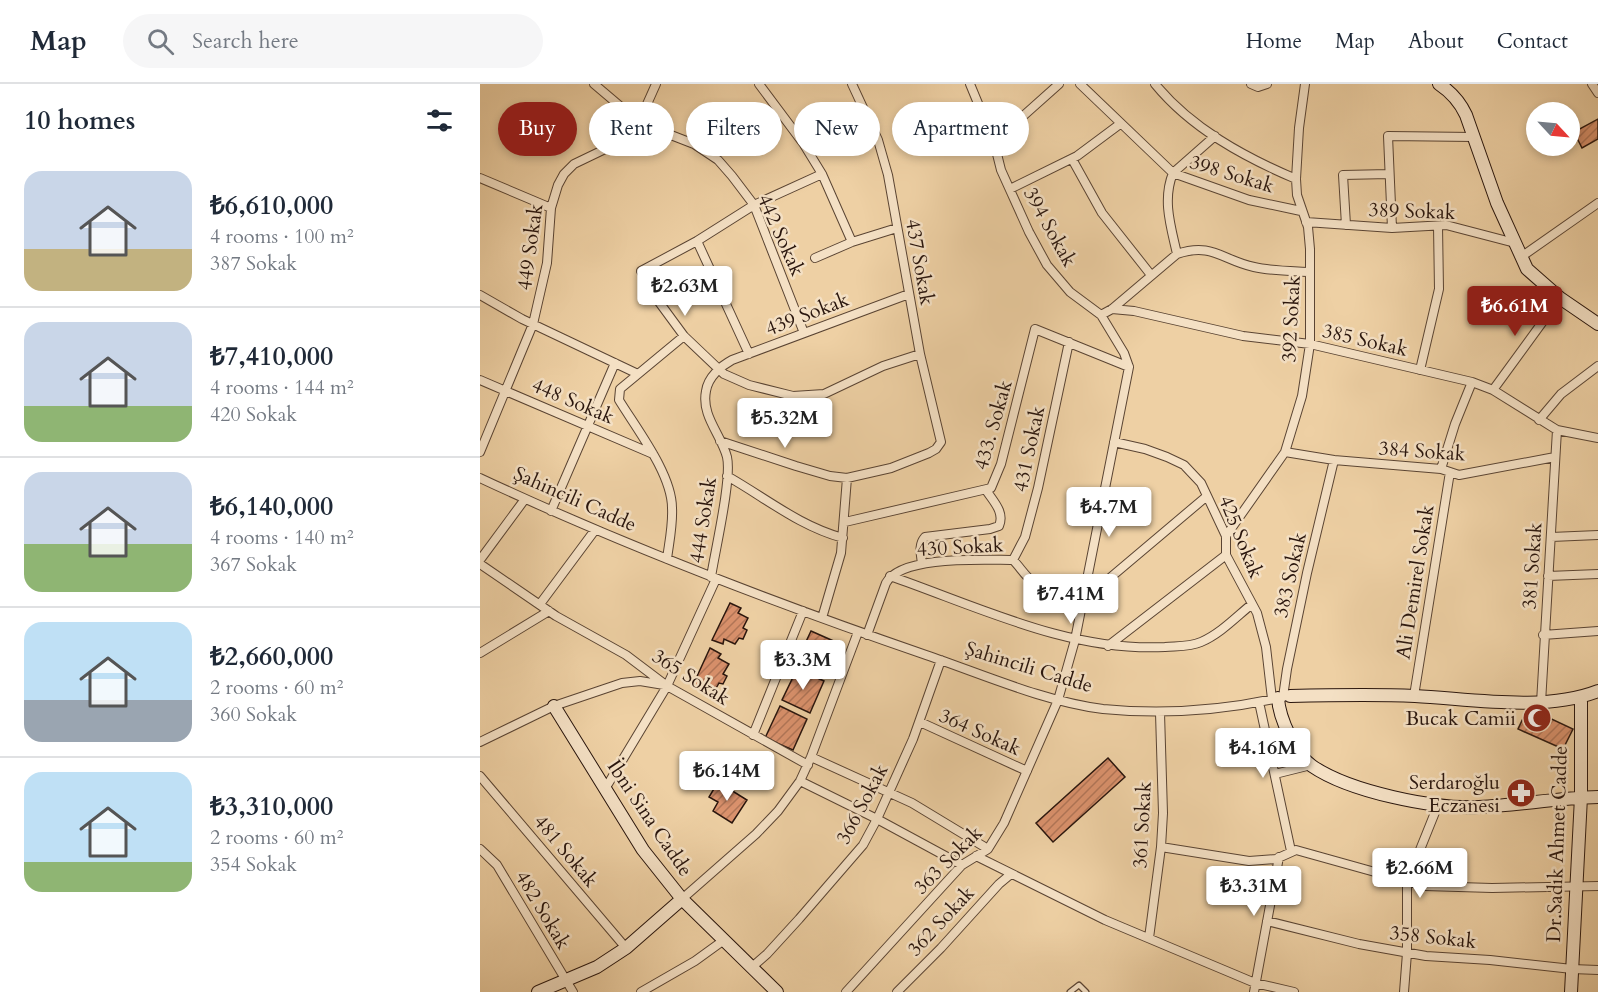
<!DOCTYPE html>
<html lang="en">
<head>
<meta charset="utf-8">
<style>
	body { margin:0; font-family:Cardo,serif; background:#f6f6f7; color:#1f2937; height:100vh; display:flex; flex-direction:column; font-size:22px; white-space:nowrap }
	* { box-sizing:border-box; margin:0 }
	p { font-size:20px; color:#747a83 }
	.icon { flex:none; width:33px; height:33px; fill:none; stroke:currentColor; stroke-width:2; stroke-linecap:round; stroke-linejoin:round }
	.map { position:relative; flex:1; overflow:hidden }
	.panel { display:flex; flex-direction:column; background:#fff; width:480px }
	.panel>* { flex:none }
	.banner { position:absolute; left:18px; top:18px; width:570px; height:54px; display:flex; gap:12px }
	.needle { width:39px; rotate:116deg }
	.buttons { position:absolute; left:1046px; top:18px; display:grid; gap:12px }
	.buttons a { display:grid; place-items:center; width:54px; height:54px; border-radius:50%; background:#fff; box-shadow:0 3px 9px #0003; font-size:30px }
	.price { position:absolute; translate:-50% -51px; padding:0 14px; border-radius:6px; background:#fff; color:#222; font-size:20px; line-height:39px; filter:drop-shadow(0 2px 3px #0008) }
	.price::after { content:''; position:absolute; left:50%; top:36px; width:18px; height:14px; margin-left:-9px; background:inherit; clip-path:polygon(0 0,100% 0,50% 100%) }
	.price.active { background:#8f2418; color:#fff }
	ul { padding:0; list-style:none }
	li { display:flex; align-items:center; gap:18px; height:150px; padding:0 24px }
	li+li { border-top:2px solid #e0e1e3 }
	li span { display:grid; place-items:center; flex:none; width:168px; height:120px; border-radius:18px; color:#555 }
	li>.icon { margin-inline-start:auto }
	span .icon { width:72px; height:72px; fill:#fffc; stroke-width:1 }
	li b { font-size:26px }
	h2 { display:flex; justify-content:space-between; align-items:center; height:72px; padding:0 24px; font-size:26px }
	.pill { padding:0 21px; border-radius:27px; background:#fff; box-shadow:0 3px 9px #0003; font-size:21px; line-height:54px }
	.pill.active { background:#8f2418; color:#fff }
	header { display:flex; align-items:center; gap:36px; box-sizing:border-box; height:84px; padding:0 30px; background:#fff; border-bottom:2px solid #e0e1e3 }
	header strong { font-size:28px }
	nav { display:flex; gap:33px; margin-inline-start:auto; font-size:21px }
	.search { width:420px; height:54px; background:#f6f6f7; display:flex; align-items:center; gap:15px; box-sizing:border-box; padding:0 21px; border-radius:33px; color:#747a83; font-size:22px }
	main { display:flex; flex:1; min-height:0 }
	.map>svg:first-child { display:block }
	.building { fill:url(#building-hatch); stroke:#29150d; stroke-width:1.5 }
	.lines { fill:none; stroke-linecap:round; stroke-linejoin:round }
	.lane-casing { stroke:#5a4433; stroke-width:7 }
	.street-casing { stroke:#5a4433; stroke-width:10 }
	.secondary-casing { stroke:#29150d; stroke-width:14 }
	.lane { stroke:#f4e0c4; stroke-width:4.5 }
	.street { stroke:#f4e0c4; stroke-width:8 }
	.secondary { stroke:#f4e0c4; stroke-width:12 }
	.labels { text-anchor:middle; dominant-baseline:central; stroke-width:5; stroke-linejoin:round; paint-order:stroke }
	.street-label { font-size:20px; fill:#29150d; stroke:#f4e0c4 }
	.poi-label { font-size:20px; fill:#29150d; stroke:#f4e0c4; text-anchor:end }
</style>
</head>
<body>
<header>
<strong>Map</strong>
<div class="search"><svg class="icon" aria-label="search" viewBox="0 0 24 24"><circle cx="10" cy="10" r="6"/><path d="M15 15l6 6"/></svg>Search here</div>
<nav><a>Home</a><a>Map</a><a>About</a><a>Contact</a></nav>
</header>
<main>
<section class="panel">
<h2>10 homes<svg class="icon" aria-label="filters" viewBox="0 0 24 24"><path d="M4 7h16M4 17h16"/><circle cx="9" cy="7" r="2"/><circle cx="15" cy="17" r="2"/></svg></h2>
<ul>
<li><span style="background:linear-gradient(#c9d6e8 65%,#c2b280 0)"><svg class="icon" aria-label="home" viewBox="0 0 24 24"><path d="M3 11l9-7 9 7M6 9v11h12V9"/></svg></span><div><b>₺6,610,000</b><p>4 rooms · 100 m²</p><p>387 Sokak</p></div></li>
<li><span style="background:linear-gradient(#c9d6e8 70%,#8fb573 0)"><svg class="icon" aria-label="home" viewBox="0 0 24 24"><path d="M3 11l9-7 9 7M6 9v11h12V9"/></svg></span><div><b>₺7,410,000</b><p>4 rooms · 144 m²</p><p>420 Sokak</p></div></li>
<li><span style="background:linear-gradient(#c9d6e8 60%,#8fb573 0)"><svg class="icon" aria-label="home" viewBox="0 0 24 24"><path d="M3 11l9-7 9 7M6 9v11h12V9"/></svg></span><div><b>₺6,140,000</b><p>4 rooms · 140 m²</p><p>367 Sokak</p></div></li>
<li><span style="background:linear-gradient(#bfe0f5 65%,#9aa5b1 0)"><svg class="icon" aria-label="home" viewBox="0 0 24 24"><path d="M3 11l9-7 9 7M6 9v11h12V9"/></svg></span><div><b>₺2,660,000</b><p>2 rooms · 60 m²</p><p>360 Sokak</p></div></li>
<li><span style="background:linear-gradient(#bfe0f5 75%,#8fb573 0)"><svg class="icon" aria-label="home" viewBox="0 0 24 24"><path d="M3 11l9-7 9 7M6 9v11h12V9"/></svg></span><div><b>₺3,310,000</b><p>2 rooms · 60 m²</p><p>354 Sokak</p></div></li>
</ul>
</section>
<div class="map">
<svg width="1118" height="908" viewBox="0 0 1118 908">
	<defs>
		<pattern id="building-hatch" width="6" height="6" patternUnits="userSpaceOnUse" patternTransform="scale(1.5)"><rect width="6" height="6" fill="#db926d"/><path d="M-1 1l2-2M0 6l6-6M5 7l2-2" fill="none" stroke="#b27658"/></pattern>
	</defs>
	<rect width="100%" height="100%" fill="#eed0a4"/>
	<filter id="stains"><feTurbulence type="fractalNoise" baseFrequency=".00333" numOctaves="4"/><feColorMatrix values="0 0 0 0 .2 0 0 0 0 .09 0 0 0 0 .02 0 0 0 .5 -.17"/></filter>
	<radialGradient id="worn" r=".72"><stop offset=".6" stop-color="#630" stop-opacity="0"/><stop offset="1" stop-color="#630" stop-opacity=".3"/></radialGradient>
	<path class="building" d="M1118 35V55L1102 64 1094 48Z
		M250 519 261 524 258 529 268 534 263 544 267 546 263 555 259 554 255 560 244 555 243 560 232 556Z
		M331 547 358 559 344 591 316 579Z
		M230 564 241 570 238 574 249 580 243 590 247 592 243 600 239 599 235 606 225 600 223 605 213 601Z
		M317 585 344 597 330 629 302 616Z
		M300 622 327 635 313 666 285 654Z
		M1048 624 1093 645 1083 665 1038 645Z
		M628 674 645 693 573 758 556 739Z
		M238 698 267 716 252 739 233 727 238 718 229 713Z"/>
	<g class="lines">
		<g class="lane-casing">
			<path id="lane" d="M590 908 599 901 606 908"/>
		</g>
		<g class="street-casing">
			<path id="street" d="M114 0 160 39 214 60 238 76 252 92 274 121 324 249
				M279 0 323 59 342 90 372 158
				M600 0 693 89 769 116 821 127
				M675 0C711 44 764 73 816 95
				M771 0 778 3 787 0
				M1112 0 1118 9
				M514 58 579 0
				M592 75 622 129 671 191
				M342 90 274 121 217 157 161 187 179 218 204 252 244 290 269 301 313 312 344 310 403 282 440 270
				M0 94 71 124
				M530 105 597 72 640 40
				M826 138 912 144 966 141 1035 159
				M866 141 863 91 909 90
				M912 144 908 52 994 53
				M217 157 269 270
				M697 170C691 143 682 116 693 89L735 52
				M1041 173 1118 119
				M335 174 372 158 417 144
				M0 211 42 235 158 290
				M632 225 654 227 763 252 830 260 992 298 1013 306 1077 346 1118 354
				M621 231 632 225 697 170C732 158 742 176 774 183 791 187 812 187 830 188
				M940 286 959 205 958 142
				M0 296 173 370
				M1013 306 1080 214
				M1059 336 1081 310 1118 282
				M240 357 316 382 350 392 367 394 411 384 449 369 456 365 461 358 440 270 408 91 398 56 372 0
				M634 358 665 365 687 373 704 381 721 399 746 452V471L777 529 786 563 792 615
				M0 368 53 240 67 179 71 124 78 101 84 90 94 80 146 55 155 47 176 0
				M805 368 854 376 961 385 979 391 1075 373
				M961 385 975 340 992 298
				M247 392C286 414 319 442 363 454
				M0 394C145 462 295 519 446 571 502 590 565 618 623 625 686 631 742 627 803 613
				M71 427 135 279
				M365 438 511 404 521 380 555 245 649 283
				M746 452 805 368 822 312 830 260V165L828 143 817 111 816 95 819 44 825 0
				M1071 453 1118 451
				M187 475C189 459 193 441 192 424 192 390 156 344 139 316L140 305 204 252
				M0 476 45 415
				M533 476 545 453 558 404 589 258
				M0 480 76 532 146 571 187 602 328 681
				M442 480C441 470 438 461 445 453L510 445 519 442C525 428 513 417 506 406
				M410 492C499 523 589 568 685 563 697 562 710 563 721 558 740 550 756 533 772 520
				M1068 492 1118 490
				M231 493C235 467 252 395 247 373 241 350 221 332 226 307 228 293 241 282 252 276L429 210
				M60 520 115 446
				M342 534 361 469 367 394
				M387 551 406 499C421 471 503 476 533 476 540 483 545 492 553 498 566 509 588 513 605 515L727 412
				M1063 551 1118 547
				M628 562 746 471
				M0 569 69 527
				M934 612 970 388
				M803 613 807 585 827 489 854 376
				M779 618 811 767
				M1061 619 1077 346
				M440 638 547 687
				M273 651 323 527
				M0 658 74 622 142 599 160 597 184 601
				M331 673 432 719 508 765
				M795 690 831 681
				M0 692 146 864
				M320 697 397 735 482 781
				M125 705 187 602 236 495
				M681 763 769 777 796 775 816 766 945 802 1012 804 1118 802
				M0 765 17 781 93 908
				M496 772 625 836 775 899 814 908
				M202 815 276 750 298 727 320 697 331 673 378 548
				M787 837 879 860 946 872 1010 876 1092 885 1118 886
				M669 854 681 763 683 729 680 629
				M272 883 287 870 319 835 383 761 397 735 433 655 461 576
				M161 908 215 877 244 856
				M366 908 482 781 508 765 524 739 578 616 595 556 649 283 644 269 621 231 590 208 567 181 549 148 521 86 514 58 490 0
				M417 908 461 864 519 800 531 790
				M774 908 799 773
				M924 908 927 869V798L958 721"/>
		</g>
		<g class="secondary-casing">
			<path id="secondary" d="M959 0C971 8 980 18 986 31L1017 119 1047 185 1080 214 1118 240
				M810 612C851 611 893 610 935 612 992 615 1064 628 1118 607
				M798 614C799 634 816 671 832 682 870 708 954 725 999 723 1039 721 1078 714 1118 713
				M74 622 163 766 202 815 297 908
				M58 908 117 883 146 864 202 815
				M1091 908 1101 713V614"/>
		</g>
		<use href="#lane" class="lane"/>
		<use href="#street" class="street"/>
		<use href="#secondary" class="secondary"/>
	</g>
	<defs>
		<g id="mosque-disc" transform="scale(1.5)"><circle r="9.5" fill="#8f2418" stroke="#f4e0c4"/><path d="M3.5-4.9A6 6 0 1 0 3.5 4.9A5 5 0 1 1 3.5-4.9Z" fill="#fff"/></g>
		<g id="pharmacy-disc" transform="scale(1.5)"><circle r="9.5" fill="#8f2418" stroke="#f4e0c4"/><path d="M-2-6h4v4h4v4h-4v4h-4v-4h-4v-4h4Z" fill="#fff"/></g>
	</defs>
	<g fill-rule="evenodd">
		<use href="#mosque-disc" x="1057" y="634"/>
		<use href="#pharmacy-disc" x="1041" y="709"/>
	</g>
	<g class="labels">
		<g class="street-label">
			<text transform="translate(752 90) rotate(17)">398 Sokak</text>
			<text transform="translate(932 127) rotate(2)">389 Sokak</text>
			<text transform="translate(570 143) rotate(61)">394 Sokak</text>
			<text transform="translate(301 151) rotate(66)">442 Sokak</text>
			<text transform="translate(50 163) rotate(-82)">449 Sokak</text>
			<text transform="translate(440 178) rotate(80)">437 Sokak</text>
			<text transform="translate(327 230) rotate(-21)">439 Sokak</text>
			<text transform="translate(811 235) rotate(-87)">392 Sokak</text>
			<text transform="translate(885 256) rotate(13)">385 Sokak</text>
			<text transform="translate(93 317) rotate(23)">448 Sokak</text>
			<text transform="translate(513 341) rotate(-74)">433. Sokak</text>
			<text transform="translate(549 365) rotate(-78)">431 Sokak</text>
			<text transform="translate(942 367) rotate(4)">384 Sokak</text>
			<text transform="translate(95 415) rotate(24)">Şahincili Cadde</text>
			<text transform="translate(223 436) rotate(-81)">444 Sokak</text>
			<text transform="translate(761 453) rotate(68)">425 Sokak</text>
			<text transform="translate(480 463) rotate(-3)">430 Sokak</text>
			<text transform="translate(1052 482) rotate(-86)">381 Sokak</text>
			<text transform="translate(810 491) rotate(-77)">383 Sokak</text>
			<text transform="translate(935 498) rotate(-81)">Ali Demirel Sokak</text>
			<text transform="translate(549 583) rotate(17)">Şahincili Cadde</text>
			<text transform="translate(211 593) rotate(32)">365 Sokak</text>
			<text transform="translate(500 648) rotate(24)">364 Sokak</text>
			<text transform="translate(382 720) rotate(-62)">366 Sokak</text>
			<text transform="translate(170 734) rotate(56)">İbni Sina Cadde</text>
			<text transform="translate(662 741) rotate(-87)">361 Sokak</text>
			<text transform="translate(1077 760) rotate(-88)">Dr.Sadık Ahmet Cadde</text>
			<text transform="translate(86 767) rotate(50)">481 Sokak</text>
			<text transform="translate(468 776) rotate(-45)">363 Sokak</text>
			<text transform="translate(63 826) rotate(59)">482 Sokak</text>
			<text transform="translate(461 837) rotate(-47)">362 Sokak</text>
			<text transform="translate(953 853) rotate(6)">358 Sokak</text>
		</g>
		<g class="poi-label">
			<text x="1036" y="634">Bucak Camii</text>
			<text x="1020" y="698">Serdaroğlu<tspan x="1020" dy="23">Eczanesi</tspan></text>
		</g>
	</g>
	<rect width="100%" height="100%" filter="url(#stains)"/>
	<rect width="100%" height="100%" fill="url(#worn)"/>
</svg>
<div class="buttons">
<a><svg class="needle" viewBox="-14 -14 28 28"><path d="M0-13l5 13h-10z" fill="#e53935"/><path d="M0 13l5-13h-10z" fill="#747a83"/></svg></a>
</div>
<b class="price" style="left:205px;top:233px">₺2.63M</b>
<b class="price active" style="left:1035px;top:253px">₺6.61M</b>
<b class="price" style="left:305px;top:365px">₺5.32M</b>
<b class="price" style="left:629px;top:454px">₺4.7M</b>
<b class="price" style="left:591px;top:541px">₺7.41M</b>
<b class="price" style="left:323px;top:607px">₺3.3M</b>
<b class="price" style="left:783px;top:695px">₺4.16M</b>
<b class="price" style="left:247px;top:718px">₺6.14M</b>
<b class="price" style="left:940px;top:815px">₺2.66M</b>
<b class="price" style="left:774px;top:833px">₺3.31M</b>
<div class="banner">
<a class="pill active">Buy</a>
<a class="pill">Rent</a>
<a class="pill">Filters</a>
<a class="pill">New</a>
<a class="pill">Apartment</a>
</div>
</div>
</main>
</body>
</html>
